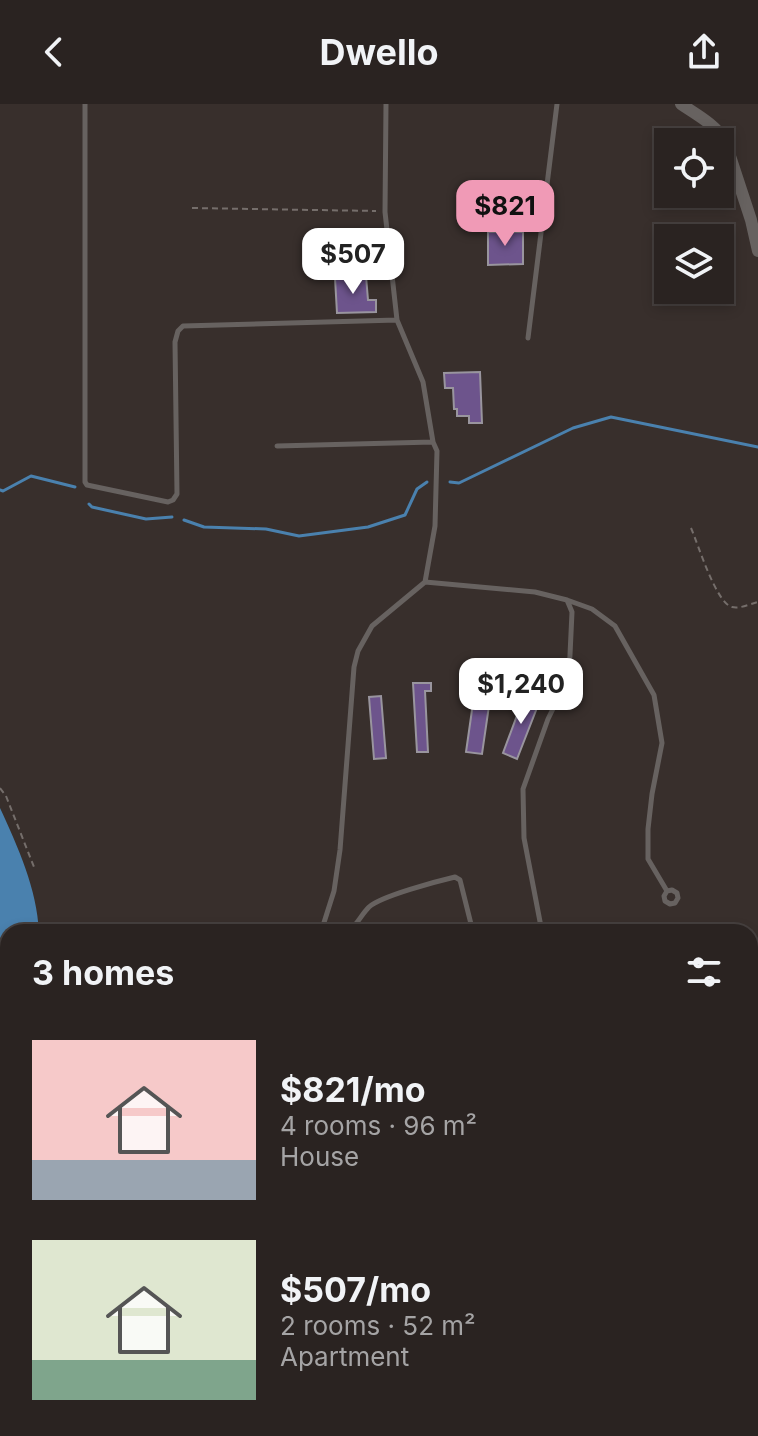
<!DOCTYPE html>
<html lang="en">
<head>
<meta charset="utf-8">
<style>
	body { margin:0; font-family:Inter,sans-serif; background:#362f2e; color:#f1f3f6; height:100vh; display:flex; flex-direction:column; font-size:30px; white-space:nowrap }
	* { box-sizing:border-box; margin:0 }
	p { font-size:26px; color:#a5a4a5 }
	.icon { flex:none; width:44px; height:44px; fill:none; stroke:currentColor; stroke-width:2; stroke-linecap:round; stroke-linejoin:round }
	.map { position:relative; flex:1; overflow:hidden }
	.side { position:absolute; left:0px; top:820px; width:758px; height:512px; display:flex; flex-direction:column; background:#2a2321; border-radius:24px 24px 0 0; box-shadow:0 4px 12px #0003,0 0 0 2px #46403f }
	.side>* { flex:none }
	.tools { position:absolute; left:654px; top:24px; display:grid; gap:16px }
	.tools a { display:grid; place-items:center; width:80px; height:80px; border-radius:0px; background:#2a2321; box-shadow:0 4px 12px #0003,0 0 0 2px #46403f; font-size:40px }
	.price { position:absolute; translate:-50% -68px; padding:0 18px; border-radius:16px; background:#fff; color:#222; font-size:26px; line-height:52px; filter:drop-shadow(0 2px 4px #0008) }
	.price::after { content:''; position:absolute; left:50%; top:48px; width:24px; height:18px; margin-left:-12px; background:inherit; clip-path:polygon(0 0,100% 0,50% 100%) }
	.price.current { background:#f09ab6; color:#111 }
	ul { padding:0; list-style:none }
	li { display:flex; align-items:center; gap:24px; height:200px; padding:0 32px }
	li span { display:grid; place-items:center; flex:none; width:224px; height:160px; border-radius:0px; color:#555 }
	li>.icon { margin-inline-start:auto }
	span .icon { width:96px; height:96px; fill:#fffc; stroke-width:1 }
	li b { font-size:34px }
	h2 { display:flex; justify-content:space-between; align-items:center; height:96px; padding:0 32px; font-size:34px }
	header { display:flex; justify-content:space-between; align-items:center; height:104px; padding:0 32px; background:#2a2321; font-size:36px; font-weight:700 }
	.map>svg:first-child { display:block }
	.green { fill:#344729 }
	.water { fill:#4a81ae }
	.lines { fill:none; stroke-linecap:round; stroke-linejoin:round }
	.stream { stroke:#4a81ae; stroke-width:3 }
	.river { stroke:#4a81ae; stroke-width:18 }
	.building { fill:#6d548c; stroke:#99959e; stroke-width:2 }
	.path { stroke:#756e6b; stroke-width:2; stroke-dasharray:6 4; stroke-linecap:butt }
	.service { stroke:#676260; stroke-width:5 }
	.tertiary { stroke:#676260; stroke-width:12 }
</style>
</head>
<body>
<header><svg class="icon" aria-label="back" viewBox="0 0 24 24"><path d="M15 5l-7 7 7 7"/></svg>Dwello<svg class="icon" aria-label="share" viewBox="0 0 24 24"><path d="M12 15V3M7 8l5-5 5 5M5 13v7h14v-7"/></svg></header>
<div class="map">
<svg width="758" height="1332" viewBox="0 0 758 1332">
	<rect width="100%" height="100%" fill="#382f2c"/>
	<path class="green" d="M0 987 8 1017V1143L0 1149Z"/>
	<path class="water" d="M0 704C18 743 37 785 39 828H8V911L0 844Z"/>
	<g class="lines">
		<path class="stream" d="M450 378 459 379 573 324 611 313 758 343
			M0 386 3 387 31 372 75 383
			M89 400 92 403 146 415 172 413
			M184 416 204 423 266 425 299 432 368 423 405 411 417 385 427 378
			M0 1161 8 1154"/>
		<path class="river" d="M165 1324 167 1332"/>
	</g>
	<path class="building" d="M488 128H523V160L488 161Z
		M366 172 368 196H376V208L337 209 335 174Z
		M480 268 482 319H469V312H457V305H454L453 284H445L444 269Z
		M413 579H431V587H425L428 648H417Z
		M475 585 491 588 482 650 466 648Z
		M525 590 540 596 517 655 503 649Z
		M381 592 386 654 374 655 369 593Z"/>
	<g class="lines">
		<path class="path" d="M192 104 376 107
			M691 424C698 440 716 499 732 503 740 505 750 500 758 498
			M0 684 6 692 34 763
			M368 1324 371 1332"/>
		<path class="service" d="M85 0V378L87 381 168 398 173 396 177 390 175 238 178 227 183 222 397 216
			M386 0 385 108 397 216 423 278 433 338 437 347 435 422 425 478
			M528 234 557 0
			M277 342 433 338
			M321 828 334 787 340 746 354 563 358 547 372 522 425 478 535 488 567 496
			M348 828C357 821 361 811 369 803 381 792 438 777 455 773L460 776 473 828
			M542 828 524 734 523 685 548 615 569 572 572 508 567 496 592 505 615 522 654 591 662 639 652 690 648 725V755L667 787 672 786 677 789 678 794 675 799 670 800 665 797 664 792 667 787
			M0 1184 8 1179"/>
		<path class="tertiary" d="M681 0C697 11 715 20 725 37L751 116 758 147"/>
	</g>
</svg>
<div class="tools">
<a><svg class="icon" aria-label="locate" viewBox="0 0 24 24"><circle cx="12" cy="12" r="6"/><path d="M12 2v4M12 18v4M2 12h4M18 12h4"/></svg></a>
<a><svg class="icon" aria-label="layers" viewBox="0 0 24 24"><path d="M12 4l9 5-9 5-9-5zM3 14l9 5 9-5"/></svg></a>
</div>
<b class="price current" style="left:505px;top:144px">$821</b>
<b class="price" style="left:353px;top:192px">$507</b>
<b class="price" style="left:521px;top:622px">$1,240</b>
<section class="side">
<h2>3 homes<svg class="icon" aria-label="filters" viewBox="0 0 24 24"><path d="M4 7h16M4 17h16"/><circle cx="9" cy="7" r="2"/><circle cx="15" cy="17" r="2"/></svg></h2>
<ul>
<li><span style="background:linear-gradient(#f6c9c9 75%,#9aa5b1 0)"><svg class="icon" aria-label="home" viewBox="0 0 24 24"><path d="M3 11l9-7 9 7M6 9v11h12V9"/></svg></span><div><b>$821/mo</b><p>4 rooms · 96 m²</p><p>House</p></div></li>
<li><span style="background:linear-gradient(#dfe7d0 75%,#7fa58c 0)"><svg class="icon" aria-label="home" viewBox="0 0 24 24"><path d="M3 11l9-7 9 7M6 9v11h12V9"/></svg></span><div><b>$507/mo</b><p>2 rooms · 52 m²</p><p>Apartment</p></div></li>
</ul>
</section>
</div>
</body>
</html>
